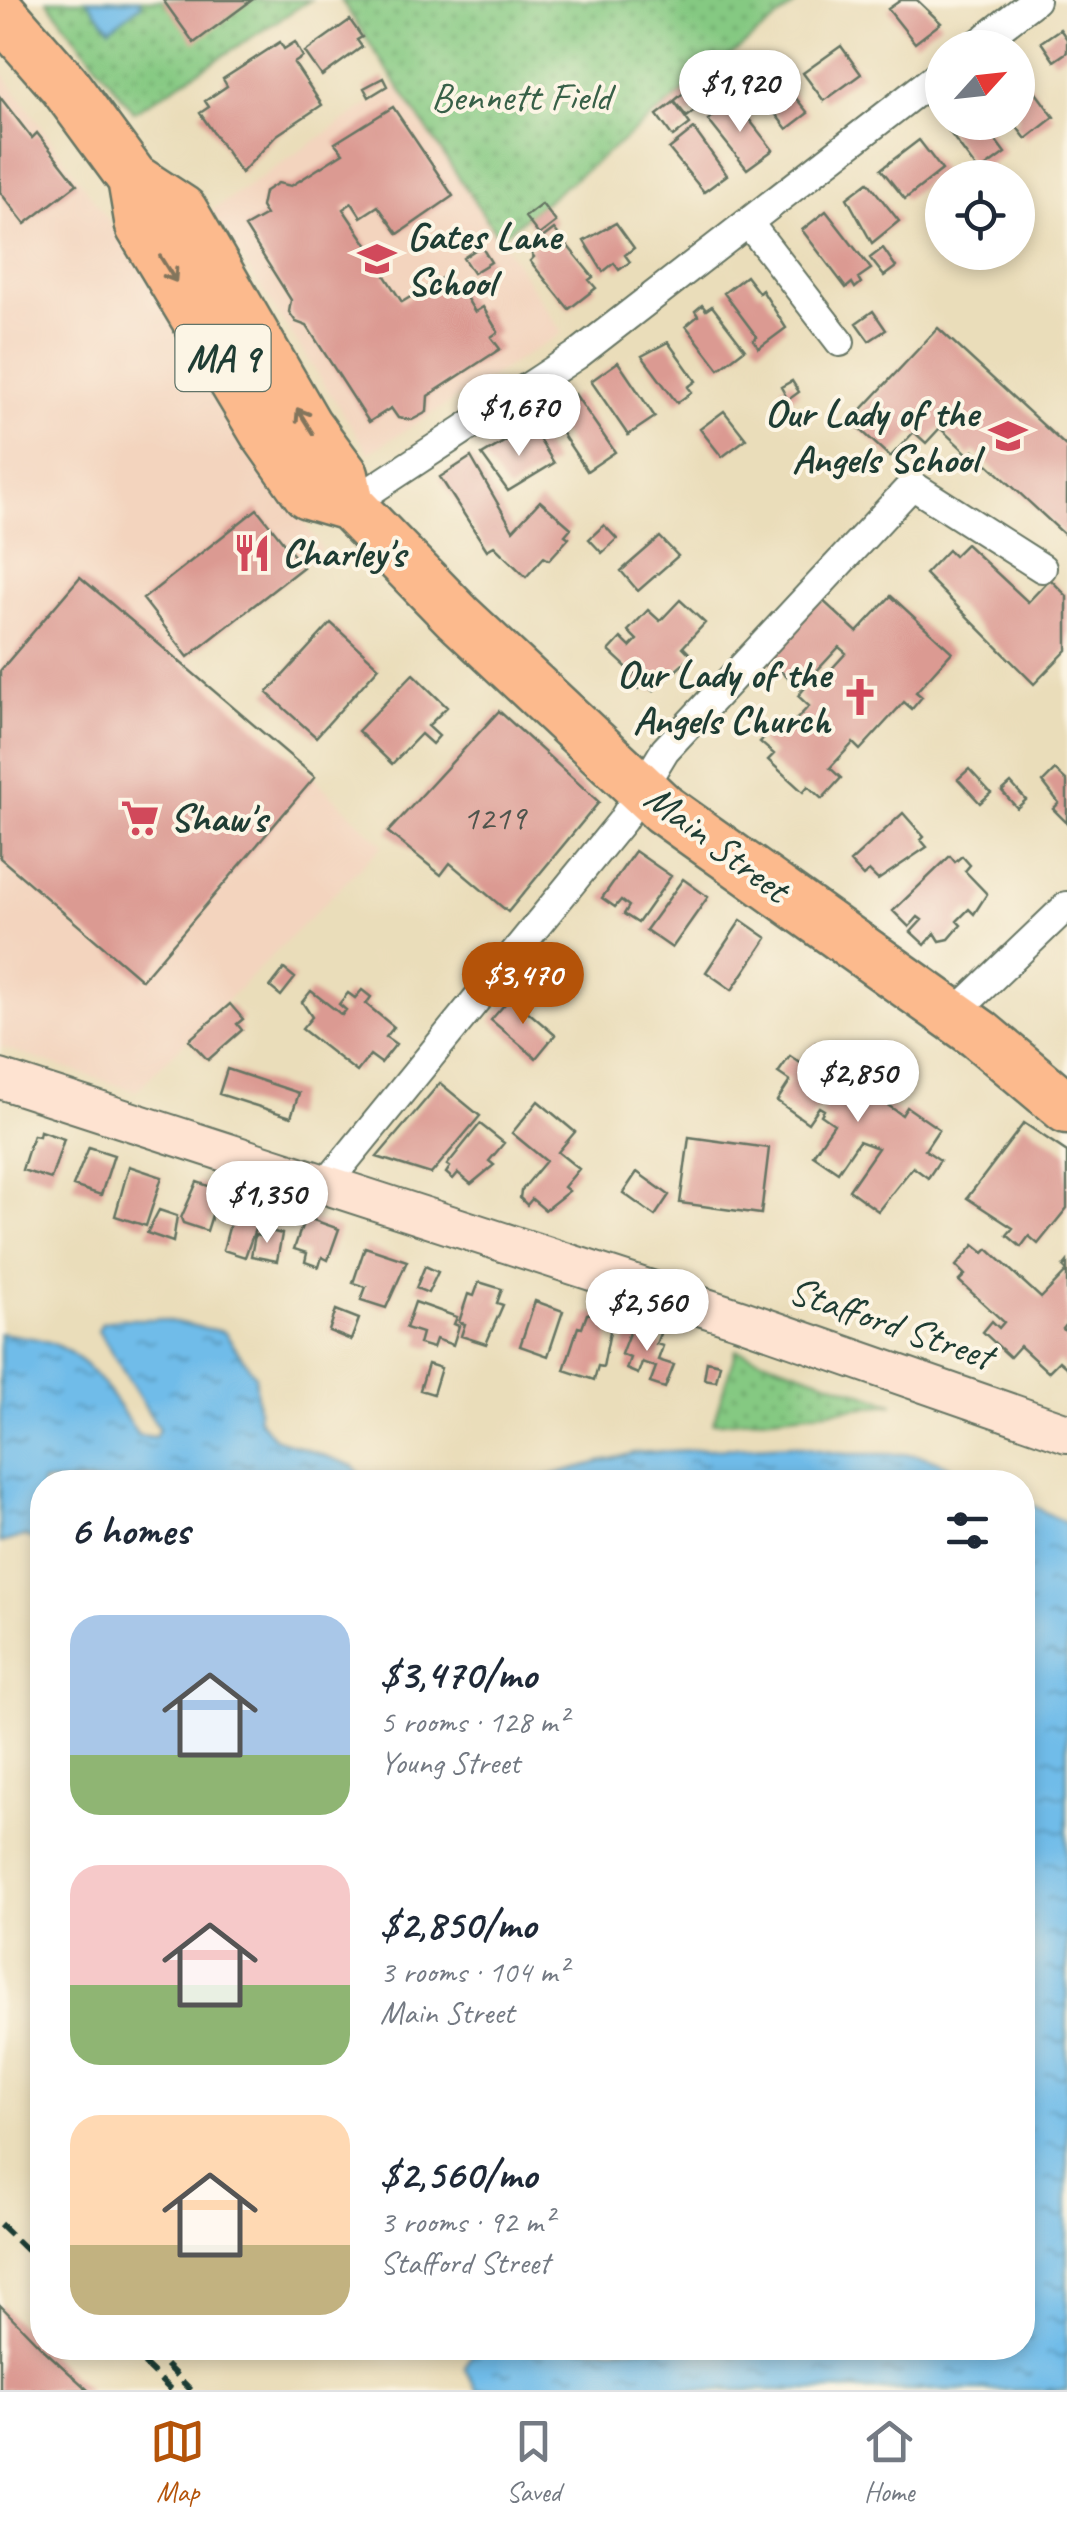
<!DOCTYPE html>
<html lang="en">
<head>
<meta charset="utf-8">
<style>
	body { margin:0; font-family:Caveat,sans-serif; background:#f6f6f7; color:#1f2937; height:100vh; display:flex; flex-direction:column; font-size:38px; white-space:nowrap }
	* { box-sizing:border-box; margin:0 }
	p { font-size:32px; color:#747a83 }
	.icon { flex:none; width:55px; height:55px; fill:none; stroke:currentColor; stroke-width:2; stroke-linecap:round; stroke-linejoin:round }
	.map { position:relative; flex:1; overflow:hidden }
	.drawer { position:absolute; left:30px; top:1470px; width:1005px; height:890px; display:flex; flex-direction:column; background:#fff; border-radius:40px; box-shadow:0 5px 15px #0003 }
	.drawer>* { flex:none }
	.needle { width:65px; rotate:63deg }
	.buttons { position:absolute; left:925px; top:30px; display:grid; gap:20px }
	.buttons a { display:grid; place-items:center; width:110px; height:110px; border-radius:50%; background:#fff; box-shadow:0 5px 15px #0003; font-size:50px }
	.price { position:absolute; translate:-50% -85px; padding:0 22px; border-radius:35px; background:#fff; color:#222; font-size:32px; line-height:65px; filter:drop-shadow(0 2px 5px #0008) }
	.price::after { content:''; position:absolute; left:50%; top:60px; width:30px; height:22px; margin-left:-15px; background:inherit; clip-path:polygon(0 0,100% 0,50% 100%) }
	.price.current { background:#b45309; color:#fff }
	ul { padding:0; list-style:none }
	li { display:flex; align-items:center; gap:30px; height:250px; padding:0 40px }
	li span { display:grid; place-items:center; flex:none; width:280px; height:200px; border-radius:30px; color:#555 }
	li>.icon { margin-inline-start:auto }
	span .icon { width:120px; height:120px; fill:#fffc; stroke-width:1 }
	li b { font-size:42px }
	h2 { display:flex; justify-content:space-between; align-items:center; height:120px; padding:0 40px; font-size:42px }
	.tab-bar { display:flex; justify-content:space-around; align-items:center; height:140px; border-top:2px solid #e0e1e3; background:#fff; font-size:28px; color:#747a83 }
	.tab-bar a { display:grid; justify-items:center; gap:5px }
	.tab-bar .current { color:#b45309 }
	.map>svg:first-child { display:block }
	.built { fill:#f3d4be }
	.park { fill:url(#park-dots); stroke:#52835b; stroke-width:2.5 }
	.water { fill:url(#water-ripples); stroke:#477c8e; stroke-width:2.5 }
	.building { fill:#db9a92 }
	.lines { fill:none; stroke-linecap:round; stroke-linejoin:round }
	.street-casing { stroke:#667563; stroke-width:32 }
	.secondary-casing { stroke:#667563; stroke-width:42 }
	.highway-casing { stroke:#667563; stroke-width:55 }
	.street { stroke:#fff; stroke-width:28 }
	.secondary { stroke:#fee3d1; stroke-width:38 }
	.highway { stroke:#fcba8d; stroke-width:50 }
	.rail { stroke:#1f3d34; stroke-width:6; stroke-dasharray:15 8; stroke-linecap:butt }
	.oneway { stroke:#82755c }
	.labels { text-anchor:middle; dominant-baseline:central; stroke-width:8; stroke-linejoin:round; paint-order:stroke }
	.number-label { font-size:35px; fill:#4e544c }
	.shield { fill:#fcf5e5; stroke:#617469; stroke-width:2.5 }
	.shield-label { font-size:38px; font-weight:bold; fill:#1f3d34 }
	.park-label { font-size:40px; fill:#386048; stroke:#fcf5e5 }
	.poi-label { font-size:40px; font-weight:bold; fill:#1f3d34; stroke:#fcf5e5; text-anchor:start }
	.street-label { font-size:40px; fill:#1f3d34; stroke:#fcf5e5 }
</style>
</head>
<body>
<div class="map">
<svg width="1067" height="2390" viewBox="0 0 1067 2390">
	<defs>
		<pattern id="park-dots" width="8" height="8" patternUnits="userSpaceOnUse" patternTransform="scale(2.5)"><rect width="8" height="8" fill="#85c982"/><path d="M2 2h.1M6 6h.1" fill="none" stroke="#6ca46b" stroke-width="1.8" stroke-linecap="round"/></pattern>
		<pattern id="water-ripples" width="26" height="14" patternUnits="userSpaceOnUse" patternTransform="scale(2.5)"><rect width="26" height="14" fill="#6fbce9"/><path d="M2 4q2-2 4 0t4 0M15 11q2-2 4 0t4 0" fill="none" stroke="#5b9abe"/></pattern>
	</defs>
	<rect width="100%" height="100%" fill="#fcf5e5"/>
	<filter id="ink" filterUnits="userSpaceOnUse"><feTurbulence type="fractalNoise" baseFrequency=".01" numOctaves="2"/><feDisplacementMap in="SourceGraphic" scale="20" xChannelSelector="R" yChannelSelector="G"/><feConvolveMatrix kernelMatrix="1 2 1 2 8 2 1 2 1" color-interpolation-filters="sRGB"/></filter>
	<filter id="wash" filterUnits="userSpaceOnUse"><feTurbulence type="fractalNoise" baseFrequency=".0048" numOctaves="4" result="noise"/><feDisplacementMap in="SourceGraphic" scale="40" xChannelSelector="R" yChannelSelector="G"/><feGaussianBlur stdDeviation="2.25" result="paint"/><feColorMatrix in="noise" values="0 0 0 0 0 0 0 0 0 0 0 0 0 0 0 0 0 1.4 0 .05"/><feComposite in="paint" operator="in"/></filter>
	<g filter="url(#wash)">
		<rect width="100%" height="100%" fill="#eaddba"/>
		<path class="built" d="M0 69 169 305 322 550 189 657 383 845 136 1091 0 1047Z
			M399 84 562 333 369 453 211 211Z"/>
		<path class="park" d="M47 0H310L134 112Z
			M341 0H801L499 238Z
			M736 1350 894 1404 713 1423Z"/>
		<path class="water" d="M87 0H139L142 4 110 29Z
			M117 1319H159L224 1332 255 1375 259 1419 274 1438 354 1466 365 1482H42V1543L25 1536 0 1543V1333C17 1336 38 1337 54 1344 92 1359 116 1403 138 1435L155 1437 159 1429 98 1330 102 1323Z
			M791 1445C811 1448 833 1454 853 1454 905 1455 928 1447 972 1482H524L634 1453Z
			M1023 1500 1067 1524V2390H477L465 2368 475 2348H1022Z"/>
		<g id="blocks">
			<path class="building" d="M163 0H252L194 43Z
				M901 0H917L941 23 915 43 888 9Z
				M350 20 362 37 357 40 362 47 322 76 305 52Z
				M1060 29 1067 39V52L1054 61 1041 42Z
				M280 42 284 49 295 42 303 57 294 63 322 105 277 135 241 173 200 113 209 107 205 101 227 86 223 79Z
				M841 46 861 74 824 101 803 73Z
				M1018 58 1030 75 1025 78 1054 117 1026 139 1013 122H1018Z
				M383 78 387 86 369 97 364 88Z
				M776 85 780 91 786 86 808 113 787 129 766 102 771 98 766 92Z
				M691 87 704 103 687 117 674 101Z
				M0 97 32 138 37 133 77 184 25 224 0 192Z
				M734 100 773 150 747 169 708 120Z
				M674 102 690 124 673 137 657 115Z
				M393 107 453 196 398 234 378 206 361 217 352 203 343 209 370 249 381 251 388 263 385 276 402 302 445 276 456 293 461 289 475 312 483 307 498 332 491 337 500 349 428 396 427 412 412 420 398 418 391 408 369 422 307 326 296 322 289 312 291 300 245 227 266 215 261 207 264 192 278 183 291 186 343 153 335 143Z
				M942 122H982L1005 153 979 172Z
				M694 129 727 175 704 192 669 149Z
				M919 140 942 170 905 199 881 169Z
				M868 182 899 221 872 243 847 198Z
				M542 204 556 222 539 235 525 217Z
				M826 211 871 269 858 278 861 283 855 288 852 283 846 288 802 230Z
				M616 223 634 248 625 255 630 262 619 270 614 263 603 272 584 241Z
				M554 229 593 277 589 280 596 288 569 309 530 261 534 257 528 249Z
				M481 246 491 262 473 273 463 258Z
				M883 248 896 267 884 276 870 258Z
				M746 276 759 293 762 290 786 328 759 348 753 340 757 337 724 293Z
				M702 305 706 310 712 306 745 349 719 369 686 326 698 316 695 311Z
				M873 311 886 330 869 341 856 323Z
				M938 328 1067 447V537L974 451 970 456 940 428 926 443 914 432 890 457 851 421Z
				M668 342 696 381 688 387 692 392 677 403 642 356Z
				M618 362 655 417 628 435 591 381Z
				M792 381 799 392 788 400 781 387Z
				M575 394 615 452 587 471 551 417Z
				M724 411 746 439 722 457 700 429Z
				M531 426 554 463 508 491 482 455Z
				M471 457 513 530 540 501 571 528 565 535 569 538 549 560 544 557 526 577 494 546 487 550 440 477Z
				M257 509 303 567 188 657 143 599Z
				M604 525 617 539 602 553 589 539Z
				M660 537 678 556 638 591 621 571Z
				M966 544 1028 602 1050 579 1067 596V650L1034 684 925 574 948 550 954 556Z
				M80 577 315 777 142 980 0 858V671Z
				M891 596 952 652 916 692 922 697 912 709 904 702 860 750 853 743 830 768 841 778 822 799 808 786 803 792 768 760 774 754 760 742 779 721 790 726 809 706 798 696 810 682 815 687 846 653 839 647 800 689 764 656 819 597 857 632Z
				M680 600 705 623 683 647 692 656 653 691 643 683 638 689 629 680 634 674 609 651 621 638 630 647 637 640 628 631 648 610 660 621Z
				M331 623 379 667 316 737 267 693Z
				M413 674 447 707 428 726 439 736 432 744 421 734 392 764 358 731Z
				M499 711 599 802 508 912 450 863 441 875 388 832Z
				M969 769 991 793 980 803 958 779Z
				M1055 770 1067 781V823L1053 809 1059 803 1043 782Z
				M1011 783 1026 800 1017 808 1002 791Z
				M903 813 924 837 921 840 927 847 878 880 869 871 863 876 850 862Z
				M635 851 671 876 638 923 624 914 629 906 621 900 615 907 602 898Z
				M950 856 955 862 962 856 970 865 965 871 987 894 974 914 969 909 957 921 961 925 949 939 940 941 935 933 925 945 911 932 922 920 918 917 909 927 893 911Z
				M683 879 708 897 672 948 646 930Z
				M741 920 767 938 732 990 706 972Z
				M284 969 295 978 281 996 270 987Z
				M362 990 371 997 366 1004 394 1027 386 1037 396 1044 381 1063 370 1055 357 1072 302 1029 312 1017 302 1002 311 991 342 1015 346 1010 339 1004 348 993 355 998Z
				M511 997 555 1035 536 1058 491 1020Z
				M230 1004 243 1019 237 1024 242 1030 208 1060 189 1040Z
				M816 1043 849 1066 843 1074 902 1115 907 1107 939 1129 925 1150 940 1160 928 1178 913 1167 878 1211 849 1190 878 1148 859 1141 838 1172 813 1155 834 1124 821 1115 824 1110 819 1107 808 1123 777 1101 790 1081 778 1073 790 1056 802 1064Z
				M227 1069 299 1093 291 1117 219 1094Z
				M440 1083 480 1116 431 1174 377 1157Z
				M538 1101 575 1132 558 1152 579 1169 564 1187 569 1191 545 1210 532 1199 527 1205 520 1198 521 1191 546 1161 512 1133Z
				M1024 1123 1067 1152V1208L1038 1244 1029 1236 1021 1247 1007 1235 1013 1228 967 1198Z
				M480 1124 504 1143 489 1161 494 1165 471 1184 458 1173 453 1179 446 1173 450 1167 447 1165Z
				M40 1131 64 1139 51 1179 22 1170 33 1135 39 1136Z
				M689 1137 769 1148 761 1214 680 1203Z
				M89 1147 114 1155 101 1195 73 1186Z
				M129 1166 162 1177 146 1226 115 1216Z
				M637 1172 669 1195 655 1216 623 1193Z
				M197 1182 220 1190 207 1231 183 1223 181 1218Z
				M237 1198 263 1207 245 1257 223 1250Z
				M159 1210 177 1216 173 1242 147 1233Z
				M305 1217 339 1229 328 1260 322 1257 319 1267 305 1262 307 1253 294 1249Z
				M266 1230 282 1234 277 1261 251 1256 255 1235 264 1237Z
				M974 1245 984 1253 988 1249 1041 1298 1067 1271 1063 1267 1067 1262V1324L1063 1329 1067 1333V1368L1059 1361 1048 1372 1020 1346 1010 1357 983 1332 992 1321 999 1328 1004 1322 959 1281 965 1275 956 1266Z
				M365 1247 407 1261 386 1308 361 1300 366 1287 353 1283Z
				M425 1266 438 1272 428 1293 416 1288Z
				M479 1282 502 1289 497 1303 503 1305 486 1344 461 1336 465 1324 459 1322 468 1294 474 1296Z
				M535 1301 563 1311 548 1356 520 1346Z
				M415 1302 457 1317 454 1324 459 1326 453 1345 436 1339 433 1348 419 1344 422 1333 406 1328Z
				M336 1310 359 1319 351 1340 329 1331Z
				M594 1313 612 1321 603 1367 598 1366 594 1380 564 1370 578 1327 582 1328 587 1314Z
				M632 1325 661 1331 656 1344 663 1346 658 1360 674 1365 665 1388 650 1383 656 1367 642 1362 638 1374 626 1369 630 1358 621 1354Z
				M707 1361 720 1364 716 1381 704 1379Z
				M428 1364 441 1368 433 1394 420 1390Z
				M0 2305 42 2348 88 2390H0Z"/>
		</g>
	</g>
	<g filter="url(#ink)">
		<use href="#blocks" fill-opacity="0" stroke="#667563" stroke-width="2.5"/>
		<g class="lines">
			<g class="street-casing">
				<path id="street" d="M973 48 1035 0
					M750 225 840 342
					M349 505 577 355 942 72
					M953 1015 1067 906
					M326 1184 622 821 665 750 912 485 1042 568"/>
			</g>
			<g class="secondary-casing">
				<path id="secondary" d="M0 1079 740 1319 1067 1433"/>
			</g>
			<g class="highway-casing">
				<path id="highway" d="M0 12 64 85 133 179 182 211 306 425 343 475 349 505
					M133 179 141 226 265 432 308 493 349 505 458 617 663 809 979 1034 1067 1108"/>
			</g>
			<use href="#street" class="street"/>
			<use href="#secondary" class="secondary"/>
			<use href="#highway" class="highway"/>
			<path class="rail" d="M0 2224 42 2265
				M127 2348 171 2390
				M166 2365 191 2390"/>
		</g>
		<defs><path id="oneway-shaft" d="M-6 0H5M1.5-3L5.5 0L1.5 3" fill="none" stroke-width="1.6" stroke-linecap="round" stroke-linejoin="round" transform="scale(2.5)"/></defs>
		<g class="oneway">
			<use href="#oneway-shaft" transform="translate(168 269) rotate(58)"/>
			<use href="#oneway-shaft" transform="translate(305 421) rotate(-122)"/>
		</g>
	</g>
	<defs>
		<g id="school-bare" transform="scale(3)"><path d="M0-5L7-2L0 1L-7-2ZM-4 1L0 2.5L4 1V4Q0 6-4 4Z" fill="#d1495b" stroke="#fcf5e5" stroke-width="2.5" paint-order="stroke"/></g>
		<g id="restaurant-bare" transform="scale(3)"><path d="M-5-6h1v4h1v-4h1v4h1v-4h1v5L-1.5 .5V6h-2V.5L-5-1ZM5-6V6H3V1.5H1.5Q1.5-4 5-6Z" fill="#d1495b" stroke="#fcf5e5" stroke-width="2.5" paint-order="stroke"/></g>
		<g id="church-bare" transform="scale(3)"><path d="M-1.2-6h2.4v3.5h3.3v2.4h-3.3V6h-2.4V-.1h-3.3v-2.4h3.3Z" fill="#d1495b" stroke="#fcf5e5" stroke-width="2.5" paint-order="stroke"/></g>
		<g id="supermarket-bare" transform="scale(3)"><path d="M-6-5.5h2.5l.6 2H6L4.5 2H-2.5L-4.4-4H-6ZM-1.5 3.2a1.3 1.3 0 1 0 .1 0ZM3 3.2a1.3 1.3 0 1 0 .1 0Z" fill="#d1495b" stroke="#fcf5e5" stroke-width="2.5" paint-order="stroke"/></g>
	</defs>
	<g fill-rule="evenodd">
		<use href="#school-bare" x="377" y="259"/>
		<use href="#school-bare" x="1008" y="436"/>
		<use href="#restaurant-bare" x="252" y="553"/>
		<use href="#church-bare" x="860" y="697"/>
		<use href="#supermarket-bare" x="140" y="818"/>
	</g>
	<g class="labels">
		<g class="number-label">
			<text x="494" y="817">1219</text>
		</g>
		<rect class="shield" x="175.5" y="325" width="95" height="66" rx="8"/>
		<g class="shield-label">
			<text x="223" y="358">MA 9</text>
		</g>
		<g class="park-label">
			<text x="521" y="97">Bennett Field</text>
		</g>
		<g class="poi-label">
			<text x="407" y="236">Gates Lane<tspan x="407" dy="46">School</tspan></text>
			<text x="978" y="413" text-anchor="end">Our Lady of the<tspan x="978" dy="46">Angels School</tspan></text>
			<text x="282" y="553">Charley's</text>
			<text x="830" y="674" text-anchor="end">Our Lady of the<tspan x="830" dy="46">Angels Church</tspan></text>
			<text x="170" y="818">Shaw's</text>
		</g>
		<g class="street-label">
			<text transform="translate(717 843) rotate(37)">Main Street</text>
			<text transform="translate(891 1323) rotate(19)">Stafford Street</text>
		</g>
	</g>
</svg>
<div class="buttons">
<a><svg class="needle" viewBox="-14 -14 28 28"><path d="M0-13l5 13h-10z" fill="#e53935"/><path d="M0 13l5-13h-10z" fill="#747a83"/></svg></a>
<a><svg class="icon" aria-label="locate" viewBox="0 0 24 24"><circle cx="12" cy="12" r="6"/><path d="M12 2v4M12 18v4M2 12h4M18 12h4"/></svg></a>
</div>
<b class="price" style="left:740px;top:135px">$1,920</b>
<b class="price" style="left:519px;top:459px">$1,670</b>
<b class="price current" style="left:523px;top:1027px">$3,470</b>
<b class="price" style="left:858px;top:1125px">$2,850</b>
<b class="price" style="left:267px;top:1246px">$1,350</b>
<b class="price" style="left:647px;top:1354px">$2,560</b>
<section class="drawer">
<h2>6 homes<svg class="icon" aria-label="filters" viewBox="0 0 24 24"><path d="M4 7h16M4 17h16"/><circle cx="9" cy="7" r="2"/><circle cx="15" cy="17" r="2"/></svg></h2>
<ul>
<li><span style="background:linear-gradient(#a9c7e8 70%,#8fb573 0)"><svg class="icon" aria-label="home" viewBox="0 0 24 24"><path d="M3 11l9-7 9 7M6 9v11h12V9"/></svg></span><div><b>$3,470/mo</b><p>5 rooms · 128 m²</p><p>Young Street</p></div></li>
<li><span style="background:linear-gradient(#f6c9c9 60%,#8fb573 0)"><svg class="icon" aria-label="home" viewBox="0 0 24 24"><path d="M3 11l9-7 9 7M6 9v11h12V9"/></svg></span><div><b>$2,850/mo</b><p>3 rooms · 104 m²</p><p>Main Street</p></div></li>
<li><span style="background:linear-gradient(#ffd9b3 65%,#c2b280 0)"><svg class="icon" aria-label="home" viewBox="0 0 24 24"><path d="M3 11l9-7 9 7M6 9v11h12V9"/></svg></span><div><b>$2,560/mo</b><p>3 rooms · 92 m²</p><p>Stafford Street</p></div></li>
</ul>
</section>
</div>
<nav class="tab-bar">
<a class="current"><svg class="icon" aria-label="map" viewBox="0 0 24 24"><path d="M3 6l6-2 6 2 6-2v14l-6 2-6-2-6 2zM9 4v14M15 6v14"/></svg>Map</a>
<a><svg class="icon" aria-label="saved" viewBox="0 0 24 24"><path d="M7 4h10v16l-5-4-5 4z"/></svg>Saved</a>
<a><svg class="icon" aria-label="home" viewBox="0 0 24 24"><path d="M3 11l9-7 9 7M6 9v11h12V9"/></svg>Home</a>
</nav>
</body>
</html>
